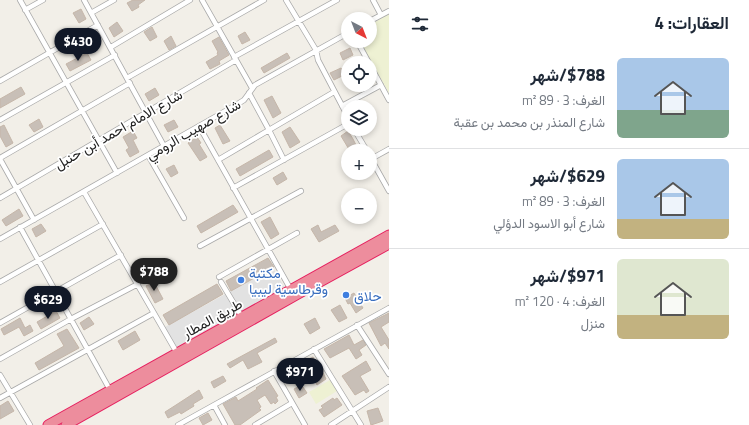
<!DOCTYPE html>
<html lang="ar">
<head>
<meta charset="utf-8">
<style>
	body { margin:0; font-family:"Titillium Web",Vazirmatn,sans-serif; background:#f6f6f7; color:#1f2937; direction:rtl; height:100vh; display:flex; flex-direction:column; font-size:15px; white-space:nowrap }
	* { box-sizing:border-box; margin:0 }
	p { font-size:13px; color:#747a83 }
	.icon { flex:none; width:22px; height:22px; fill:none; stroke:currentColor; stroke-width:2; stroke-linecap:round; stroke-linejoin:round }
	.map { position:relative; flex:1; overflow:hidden; direction:ltr }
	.drawer { display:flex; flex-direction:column; background:#fff; width:360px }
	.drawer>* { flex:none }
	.needle { width:26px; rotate:138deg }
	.buttons { position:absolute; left:341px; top:12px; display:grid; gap:8px }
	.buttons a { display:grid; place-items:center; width:36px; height:36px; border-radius:50%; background:#fff; box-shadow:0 2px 6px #0003; font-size:20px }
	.price { position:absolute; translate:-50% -34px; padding:0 9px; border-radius:14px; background:#111827; color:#fff; font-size:13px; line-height:26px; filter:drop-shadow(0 1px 2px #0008) }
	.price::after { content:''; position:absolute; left:50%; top:24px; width:12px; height:9px; margin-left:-6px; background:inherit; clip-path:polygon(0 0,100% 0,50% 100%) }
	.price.selected { background:#222; color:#fff }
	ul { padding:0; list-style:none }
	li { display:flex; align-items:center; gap:12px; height:100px; padding:0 20px }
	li+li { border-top:1px solid #e0e1e3 }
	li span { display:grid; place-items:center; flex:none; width:112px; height:80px; border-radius:6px; color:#555 }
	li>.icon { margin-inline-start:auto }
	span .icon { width:48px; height:48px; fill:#fffc; stroke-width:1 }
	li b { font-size:17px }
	h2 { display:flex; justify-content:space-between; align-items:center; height:48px; padding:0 20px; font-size:17px }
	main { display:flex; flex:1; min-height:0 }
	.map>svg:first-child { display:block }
	.farmland { fill:#eef1d3 }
	.parking { fill:#e2e2e2 }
	.building { fill:#c8bfb7; stroke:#c5b6a9 }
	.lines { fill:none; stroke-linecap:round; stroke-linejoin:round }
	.street-casing { stroke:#a9a9a9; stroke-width:6 }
	.highway-casing { stroke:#e6205f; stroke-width:11 }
	.street { stroke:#fff; stroke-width:4.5 }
	.highway { stroke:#ed8d9d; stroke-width:9 }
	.shop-dot { fill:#3f7fe0; stroke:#fff; stroke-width:1.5 }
	.labels { text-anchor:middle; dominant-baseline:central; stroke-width:3.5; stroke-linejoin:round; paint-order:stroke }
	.street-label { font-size:14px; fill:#222; stroke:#fff }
	.shop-label { font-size:14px; fill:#366cbe; stroke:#fff; text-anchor:start }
</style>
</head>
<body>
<main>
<section class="drawer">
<h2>العقارات: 4<svg class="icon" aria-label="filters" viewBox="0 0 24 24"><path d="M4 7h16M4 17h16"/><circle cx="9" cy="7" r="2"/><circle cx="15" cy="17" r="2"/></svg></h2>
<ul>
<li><span style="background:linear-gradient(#a9c7e8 65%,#7fa58c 0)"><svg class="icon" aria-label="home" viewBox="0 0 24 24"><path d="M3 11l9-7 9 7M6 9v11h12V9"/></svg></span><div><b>$788/شهر</b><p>الغرف: 3 · 89 m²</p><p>شارع المنذر بن محمد بن عقبة</p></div></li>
<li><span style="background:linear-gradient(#a9c7e8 75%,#c2b280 0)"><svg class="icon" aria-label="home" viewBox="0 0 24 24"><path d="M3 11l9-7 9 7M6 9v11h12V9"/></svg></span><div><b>$629/شهر</b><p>الغرف: 3 · 89 m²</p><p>شارع أبو الاسود الدؤلي</p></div></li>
<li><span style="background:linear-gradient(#dfe7d0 70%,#c2b280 0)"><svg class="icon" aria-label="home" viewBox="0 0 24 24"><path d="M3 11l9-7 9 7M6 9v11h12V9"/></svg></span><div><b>$971/شهر</b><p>الغرف: 4 · 120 m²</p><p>منزل</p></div></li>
</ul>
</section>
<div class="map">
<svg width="389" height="425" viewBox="0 0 389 425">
	<rect width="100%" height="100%" fill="#f2efe8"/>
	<path class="farmland" d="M389 14V93L359 41H370V25Z
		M330 380 337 391 316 404 309 392Z"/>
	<path class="parking" d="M273 268 285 288 176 347 165 327Z"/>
	<path class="building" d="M133 0H145L138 5 139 7 132 11 127 3Z
		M81 9 86 19 79 23 73 13Z
		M117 22 123 31 114 37 109 28Z
		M152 27 157 37 150 41 144 32Z
		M245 32 250 40 242 44 238 36Z
		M171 36 176 46 169 50 164 41Z
		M219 37 229 55 219 61 220 64 210 69 206 62 218 55 217 53 218 52 212 41Z
		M350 48 353 55 343 60 340 53Z
		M87 53 91 60 70 71 66 64Z
		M287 53 290 58 264 73 261 68Z
		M341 68 342 70 348 68V73L334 80 330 73Z
		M21 87 25 94 0 108V99Z
		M155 88 159 95 149 101 145 94Z
		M272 96 281 113 273 118 264 100Z
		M39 119 43 127 34 132 29 125Z
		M174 120 178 127 168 132 164 125Z
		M4 125 13 143 6 147 0 136V127Z
		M220 125 230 141 223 144 215 128Z
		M290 127 300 142 290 148 282 132Z
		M133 131 137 138 133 140 139 152 130 157 126 150 129 148 123 137Z
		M348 131 353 139 359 151H350L341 136Z
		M197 137 201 143 199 144 207 157 200 161 188 143Z
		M269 150 273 157 240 176 236 169Z
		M174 165 178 173 171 177 166 169Z
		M283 172 287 179 277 185 273 178Z
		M233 205 238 212 201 233 197 226Z
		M19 209 23 216 6 226 2 220Z
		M270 217 279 234 271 239 261 222Z
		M41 224 46 231 36 237 32 229Z
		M318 225 321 232 335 225 339 231 319 242 311 229Z
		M268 258 274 267 231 291 226 281Z
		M154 282 163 299 155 303 146 286Z
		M217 284 223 294 169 325 163 315Z
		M354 293 363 308 356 313 350 303 348 304 345 298Z
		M340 305 347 318 339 322 331 310Z
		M56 311 60 318 41 329 37 322Z
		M389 313V322L381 327 389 340V349L385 343 381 346 369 323Z
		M89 317 94 324 84 330 80 323Z
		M20 318 25 328 30 325 33 331 24 336 19 327 4 335 1 329Z
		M315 318 320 328 310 334 304 324Z
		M67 329 79 348 39 370 35 363 64 346 57 334Z
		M135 331 140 340 123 350 118 341Z
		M349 335 354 345 363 340 366 345 359 350 362 355 356 359 349 348 330 358 324 349Z
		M275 338 277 342 257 353 262 362 248 369 243 360 230 368 227 364Z
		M313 357 317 365 308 370 303 362Z
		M366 361 371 370 360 376 369 391 366 393 364 390 355 395 342 376Z
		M290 370V372L292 371 297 377 289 382 283 373Z
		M322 371 326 379 317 385 312 376Z
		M223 376 226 381 214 388 211 382Z
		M268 380 278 396 276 397 278 401 275 404 274 402 271 404 265 395 257 400 261 407 259 408 261 410 240 425H235L223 404 236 397 238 401 257 389 256 388Z
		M300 386 301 388 303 387 307 393 299 398 294 389Z
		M199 390 203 398 193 404 194 406 181 414 180 412 168 418 165 412 176 405Z
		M333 398 334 400 337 398 342 405 324 417 319 410 323 408 321 406Z
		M8 401 14 411 0 419V406Z
		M378 408 383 421 371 425 367 411Z
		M208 413 212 420 203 425 199 418Z"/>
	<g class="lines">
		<g class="street-casing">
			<path id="street" d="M20 0 117 173
				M84 0 164 146
				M202 0 252 88
				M286 0 316 50 318 60 348 117
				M373 0 381 15
				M25 10 43 0
				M91 13 114 0
				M370 21 389 11
				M357 41 369 63
				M111 47 190 0
				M234 57 337 0
				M370 65 389 100
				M127 78 264 0
				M0 81 98 25
				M342 106 381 85
				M0 120 115 55
				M199 126 291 290
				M354 129 367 151
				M148 155 184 218
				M370 157 389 191
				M0 158 130 83
				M0 159 34 220
				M371 159 389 149
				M218 160 269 130 249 93
				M284 160 269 130 334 92
				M233 188 348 124
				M84 192 177 353
				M0 198 236 60
				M20 227 110 390
				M0 239 236 105 244 100 255 85 348 33
				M200 246 301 191
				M219 277 297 233
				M0 282 103 224
				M221 282 242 317
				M0 323 121 255
				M357 325 389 374
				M314 349 361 425
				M0 359 71 319 138 284
				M274 371 305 425
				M0 375 30 425
				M0 398 154 313
				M178 425 214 405
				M225 425 214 405 389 308
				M255 425 292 403
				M331 425 389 387"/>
		</g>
		<g class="highway-casing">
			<path id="highway" d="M48 425 389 235
				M66 425 298 294 389 244"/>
		</g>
		<use href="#street" class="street"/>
		<use href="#highway" class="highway"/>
	</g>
	<g class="shop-dot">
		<circle cx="241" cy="280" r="4"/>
		<circle cx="346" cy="295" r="4"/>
	</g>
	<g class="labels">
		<g class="street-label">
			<text transform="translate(118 129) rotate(-30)">شارع الامام احمد أبن حنبل</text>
			<text transform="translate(193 129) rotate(-30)">شارع صهيب الرومي</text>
			<text transform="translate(212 318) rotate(-29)">طريق المطار</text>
		</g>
		<g class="shop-label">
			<text x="249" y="272">مكتبة<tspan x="249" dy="16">وقرطاسية ليبيا</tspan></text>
			<text x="354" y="295">حلاق</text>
		</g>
	</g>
</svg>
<div class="buttons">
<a><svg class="needle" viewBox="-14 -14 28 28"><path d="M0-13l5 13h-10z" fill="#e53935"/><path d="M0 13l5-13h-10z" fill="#747a83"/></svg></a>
<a><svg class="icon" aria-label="locate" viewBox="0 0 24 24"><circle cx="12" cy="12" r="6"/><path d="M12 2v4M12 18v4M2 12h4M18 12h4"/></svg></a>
<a><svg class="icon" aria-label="layers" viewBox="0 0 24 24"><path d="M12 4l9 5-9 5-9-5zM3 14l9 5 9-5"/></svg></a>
<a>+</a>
<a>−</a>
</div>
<b class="price" style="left:78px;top:62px">$430</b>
<b class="price selected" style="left:154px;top:292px">$788</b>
<b class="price" style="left:48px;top:320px">$629</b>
<b class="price" style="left:300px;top:392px">$971</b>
</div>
</main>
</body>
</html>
